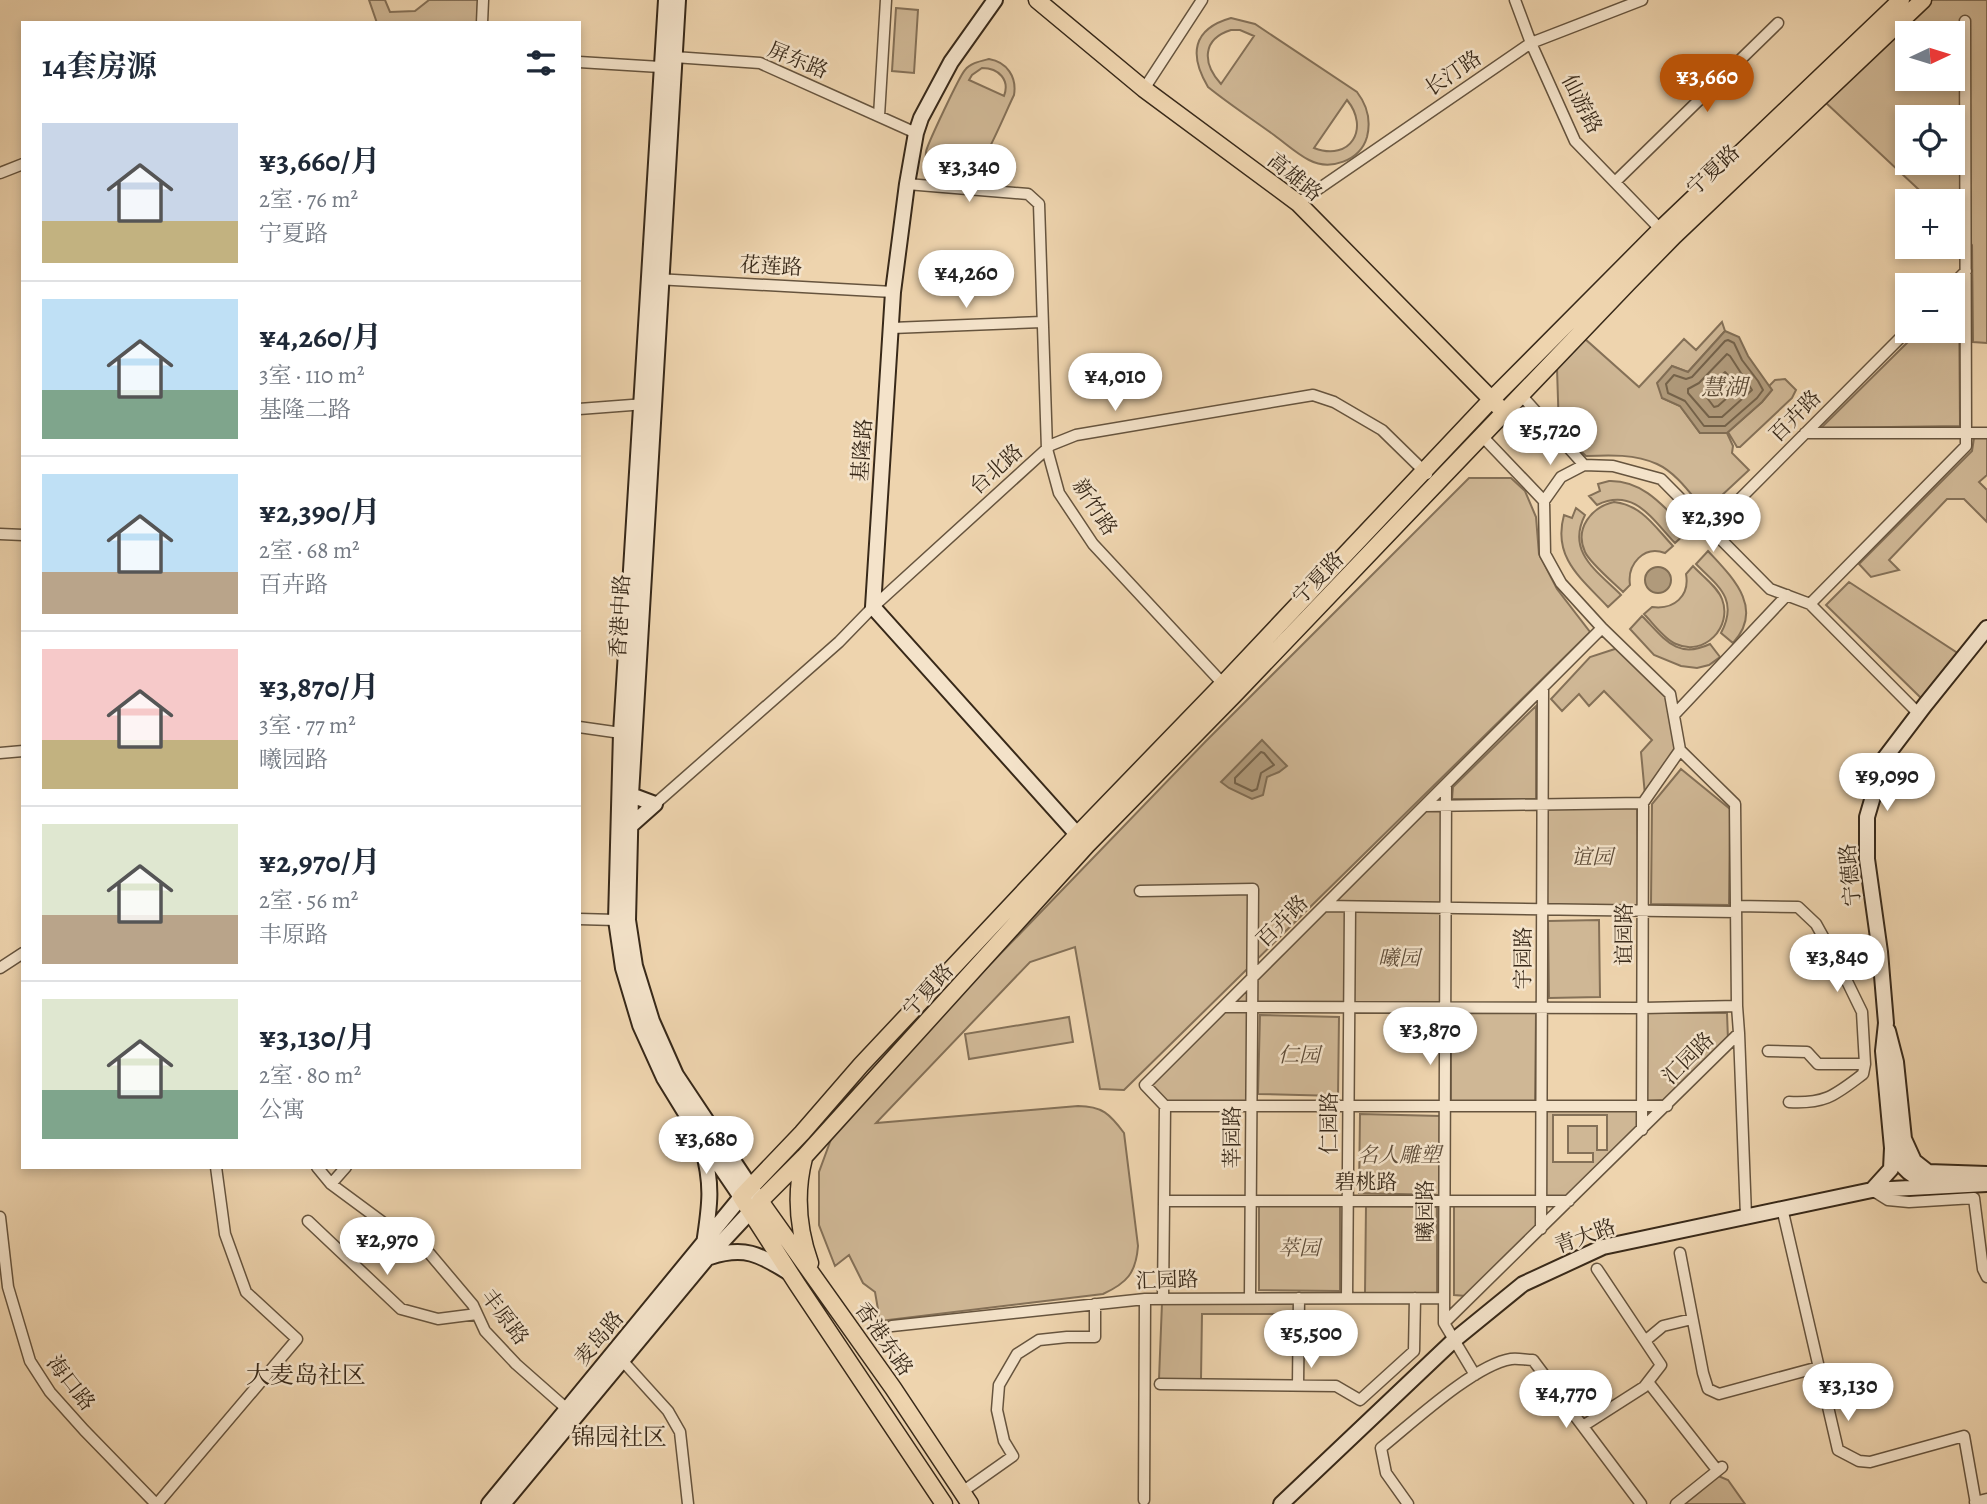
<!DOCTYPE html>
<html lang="zh">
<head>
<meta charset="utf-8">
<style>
	body { margin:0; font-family:Alegreya,"Noto Serif SC",serif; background:#f2f2f3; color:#1f2937; height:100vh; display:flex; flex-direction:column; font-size:26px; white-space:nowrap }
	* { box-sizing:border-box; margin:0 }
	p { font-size:23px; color:#747a83 }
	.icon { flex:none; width:38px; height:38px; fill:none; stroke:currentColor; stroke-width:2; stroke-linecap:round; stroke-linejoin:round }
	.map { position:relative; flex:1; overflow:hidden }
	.side { position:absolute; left:21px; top:21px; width:560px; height:1148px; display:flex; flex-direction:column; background:#fff; border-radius:0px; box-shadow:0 4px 10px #0003 }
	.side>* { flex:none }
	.needle { width:46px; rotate:86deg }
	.buttons { position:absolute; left:1895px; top:21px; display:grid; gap:14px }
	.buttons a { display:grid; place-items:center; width:70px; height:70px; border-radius:0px; background:#fff; box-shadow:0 4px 10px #0003; font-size:35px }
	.price { position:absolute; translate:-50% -60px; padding:0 16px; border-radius:24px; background:#fff; color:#222; font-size:23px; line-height:46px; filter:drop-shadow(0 2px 4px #0008) }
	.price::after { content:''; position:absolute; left:50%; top:42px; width:21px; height:16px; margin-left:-10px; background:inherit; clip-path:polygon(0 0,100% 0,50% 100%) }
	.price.selected { background:#b45309; color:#fff }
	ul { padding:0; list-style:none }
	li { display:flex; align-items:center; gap:21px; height:175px; padding:0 21px }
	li+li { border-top:2px solid #e0e1e3 }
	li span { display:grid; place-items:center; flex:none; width:196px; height:140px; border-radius:0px; color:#555 }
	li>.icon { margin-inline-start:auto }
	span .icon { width:84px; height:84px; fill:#fffc; stroke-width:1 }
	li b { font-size:30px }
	h2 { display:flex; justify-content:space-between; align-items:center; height:84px; padding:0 21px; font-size:30px }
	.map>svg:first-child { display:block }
	.green { fill:#cfb795; stroke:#847057; stroke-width:2; fill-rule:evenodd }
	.water { fill:#b09a7b; stroke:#806d54; stroke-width:2 }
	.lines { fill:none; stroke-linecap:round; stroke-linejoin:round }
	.shore { stroke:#74624a; stroke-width:2 }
	.street-casing { stroke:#66543e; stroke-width:13 }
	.secondary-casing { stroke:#382919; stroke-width:18 }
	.primary-casing { stroke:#382919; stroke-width:19 }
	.street { stroke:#f4e3ca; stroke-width:10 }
	.secondary { stroke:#f4e3ca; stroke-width:14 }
	.primary { stroke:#eed4ae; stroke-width:16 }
	.labels { text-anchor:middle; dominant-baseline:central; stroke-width:5; stroke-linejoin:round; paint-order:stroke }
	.street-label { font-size:21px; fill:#382919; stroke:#f4e3ca }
	.park-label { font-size:21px; font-style:italic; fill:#5e4c38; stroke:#f4e3ca }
	.water-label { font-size:23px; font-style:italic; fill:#5c4b36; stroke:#f4e3ca }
	.quarter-label { font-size:24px; fill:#382919; stroke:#f4e3ca }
</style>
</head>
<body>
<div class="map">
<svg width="1987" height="1504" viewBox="0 0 1987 1504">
	<rect width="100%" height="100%" fill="#eed4ae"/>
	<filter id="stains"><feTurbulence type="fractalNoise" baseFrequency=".00286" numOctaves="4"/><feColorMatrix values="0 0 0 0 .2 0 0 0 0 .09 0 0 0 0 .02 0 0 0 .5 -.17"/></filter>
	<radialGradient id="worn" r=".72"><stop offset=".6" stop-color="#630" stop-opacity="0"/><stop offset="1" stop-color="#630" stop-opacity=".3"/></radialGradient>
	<path class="green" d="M369 0H385L390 12 415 11 429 0H478L477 23H377Z
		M1929 0H1987V343L1973 342 1972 245 1953 222V201H1931L1825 102ZM1908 33H1953V79H1908ZM1908 117H1953V163H1908Z
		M896 8 918 10 914 73 892 71Z
		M1231 18 1255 24 1357 92C1367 105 1371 121 1367 137 1360 161 1330 171 1309 160 1297 154 1285 143 1274 135 1252 119 1229 104 1208 87 1189 55 1192 29 1231 18ZM1231 30H1240L1254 36 1221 84C1202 63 1202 39 1231 30ZM1347 100C1370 128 1351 162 1314 148Z
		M989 59C1007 62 1017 77 1014 95 1005 113 985 164 971 175 953 189 923 177 926 152 926 147 960 75 965 70 970 63 981 61 989 59ZM982 68C999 68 1010 80 1004 96L969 80 972 75ZM937 147 970 163 971 164 961 172C943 175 928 165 937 147Z
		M1959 291 1960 426 1821 428 1919 331H1953V297Z
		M1722 322 1725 331 1688 372 1672 366 1662 398 1680 406 1700 433H1727L1733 446 1732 453 1749 470 1705 511C1692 496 1677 473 1657 464 1635 454 1610 455 1586 456L1559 431 1557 368 1585 339 1639 387 1684 339 1696 350Z
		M1785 379 1796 390 1792 398 1740 447H1737L1728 432 1762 402 1772 390 1769 386 1775 380Z
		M1974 438H1987V475L1979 482 1987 490V522L1964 499H1947L1889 560 1899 570 1871 577 1859 564 1972 451Z
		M1469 478H1511L1525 491 1536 517 1539 554 1557 589 1590 632 1124 1090 1100 1089 1075 947 1030 962 876 1123 1078 1106C1102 1106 1110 1114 1124 1133L1138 1246C1136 1273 1127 1283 1103 1294L880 1321 875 1292 863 1283 849 1255 835 1266 819 1225V1172L837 1123 1206 741Z
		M1609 481C1644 480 1665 508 1688 531L1675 543C1652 519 1634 487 1597 505L1589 496 1600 491 1598 484Z
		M1614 502C1642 505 1655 527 1673 546L1665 553C1644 545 1627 564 1630 585L1623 592C1614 583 1590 563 1585 552 1574 528 1592 507 1614 502Z
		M1576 508 1585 515C1566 552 1597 571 1621 595L1608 607C1582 579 1552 558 1564 515L1572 518Z
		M1708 551C1732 577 1765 608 1733 643L1721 633C1739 599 1718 586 1696 564Z
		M1693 566C1702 576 1717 586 1722 599 1733 627 1704 657 1676 644 1664 639 1653 623 1644 614L1652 607C1674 610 1690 596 1686 574Z
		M1849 582 1959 654 1921 698 1826 605Z
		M1642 616C1664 638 1676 660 1710 644L1720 657 1709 665 1697 668 1681 666 1654 655 1630 629Z
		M1618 648 1667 695 1678 750 1645 795 1641 752 1652 740 1604 691 1589 706 1579 694 1562 711 1551 699 1590 657Z
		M1536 706V799H1452L1453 787Z
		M1681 769 1730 809 1729 905 1651 904 1652 804Z
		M1637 808 1638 905 1547 906 1546 809Z
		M1426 811H1442L1441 903 1335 901Z
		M1326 910 1443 911 1442 1005 1233 1003Z
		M1599 920 1600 997 1549 998 1548 921Z
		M1224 1011H1249V1104L1166 1103 1148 1084Z
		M1451 1012 1536 1013 1535 1102H1451Z
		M1647 1013H1727L1728 1040 1665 1100 1645 1101Z
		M1260 1015 1339 1017 1338 1096 1258 1094Z
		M1069 1017 1073 1042 969 1059 965 1034Z
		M1639 1108V1129L1568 1198H1544V1109ZM1553 1115H1607V1150H1597V1126H1568V1153H1593V1162H1553Z
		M1360 1114 1440 1116 1439 1195 1359 1193Z
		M1259 1206H1340V1291L1259 1290Z
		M1366 1206 1437 1207V1294L1365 1293Z
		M1454 1206H1537V1227L1466 1296 1454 1295Z
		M1295 1302V1314H1202L1201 1379H1159L1162 1303Z
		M1716 1475 1728 1480 1745 1504H1681Z"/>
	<path class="water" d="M1725 331 1739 337 1748 356 1772 390 1762 402 1727 433H1700L1680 406 1662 398 1657 383 1672 366 1688 372Z
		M1645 580a13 13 0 1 1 26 0a13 13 0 1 1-26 0Z
		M1262 740 1287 766 1279 772 1267 777 1263 795 1252 799 1229 788 1221 782Z"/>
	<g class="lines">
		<path class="shore" d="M1728 340 1734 343 1742 360 1758 381 1763 390 1757 398 1725 426H1704L1685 401 1668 393 1666 384 1674 375 1686 379 1692 377 1725 341Z
			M1727 354 1730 356 1752 390 1722 417H1709L1688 393V389L1699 383Z
			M1725 372 1737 385 1738 388 1718 406 1714 407 1705 395 1704 392Z
			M1261 752 1264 753 1274 765 1261 773 1257 789 1252 791 1235 783V778Z"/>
		<g class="street-casing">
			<path id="street" d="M1515 0 1531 43 1575 141 1663 232
				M482 23 483 0
				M579 62 660 67 674 57 760 63 916 133
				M1144 89 1202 0
				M879 116 886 0
				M0 173 23 164
				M1615 182 1778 23
				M907 184 1028 194 1039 204 1047 449 1059 493 1093 544 1225 686
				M1298 203 1531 43 1642 0
				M656 279 893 292
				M1952 285 1966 271
				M892 328 1042 322
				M1522 396 1584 465 1613 466 1661 479 1770 589 1810 604 1918 713
				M579 409 645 404
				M1805 433H1987
				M1482 436 1544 501 1545 554 1561 583 1602 628 1670 694 1680 750
				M1544 501 1561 477 1584 465
				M1710 529 1908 330
				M0 534 23 535
				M1810 604 1966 446 1965 21
				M1674 715 1787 595
				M579 727 621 733
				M0 753 23 751
				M1446 784 1444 1323 1475 1375
				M655 804 839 642 873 607 1051 445 1076 435 1313 395 1334 402 1382 430 1427 474
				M1424 806 1643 803
				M1140 891 1253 889 1250 1297
				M1324 906 1736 912
				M1736 906 1798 907 1816 924 1842 971 1862 1012 1865 1064H1818L1807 1052 1768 1051
				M579 919 616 920
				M0 968 23 953
				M1223 1007 1643 1008 1737 1006
				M1739 1033 1746 1216
				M1789 1102C1826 1104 1835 1095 1863 1074L1865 1064
				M1165 1106H1667
				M1642 1130 1643 803 1680 750
				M317 1167 331 1184 400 1235 430 1254 473 1305 485 1331 516 1364 567 1409
				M331 1184 346 1167
				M1872 1190 1888 1200 1909 1202 1974 1198 1983 1269 1987 1277
				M1164 1201H1569
				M1782 1208 1838 1450 1859 1461 1870 1462 1964 1436 1976 1504
				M0 1217 8 1287 30 1361 50 1392 84 1430 156 1504
				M308 1221 401 1309 438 1319 477 1314
				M1541 1229 1543 687
				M1680 1253 1703 1373 1708 1389 1719 1394 1819 1367
				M1163 1298 1165 1106 1145 1085 1602 628
				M1347 1298 1350 907
				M1444 1323 1739 1033 1737 1006 1735 804 1680 750
				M892 1326 1145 1299 1444 1298
				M1645 1341 1663 1326 1692 1319
				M620 1358 668 1411 680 1432 688 1504
				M1648 1382 1717 1470
				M1160 1384 1336 1386 1360 1400 1414 1351 1415 1298
				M1298 1385 1299 1298
				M1583 1426 1644 1387 1661 1365 1597 1269
				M962 1492 1013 1456 1004 1441 997 1410 999 1385 1017 1354 1039 1340 1067 1337H1095V1304
				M1144 1500 1145 1299
				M1975 1502 1987 1499
				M157 1504 297 1339 246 1292 225 1234 216 1167
				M1408 1504 1386 1473 1381 1448C1412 1423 1474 1365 1511 1359 1518 1358 1526 1360 1533 1360L1641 1504
				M1676 1504 1722 1467"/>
		</g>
		<g class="secondary-casing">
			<path id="secondary" d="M995 0 951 62 921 118 916 133 907 184 893 292 873 607 1084 842
				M623 792 655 804 628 828
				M1888 1031 1896 1062 1904 1139 1914 1161 1928 1172 1987 1174
				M702 1146C713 1184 710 1205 704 1244
				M1894 1149C1900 1169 1913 1178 1934 1184
				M1872 1190 1891 1169 1892 1148 1883 1051 1886 1023 1880 952 1867 859V817L1884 759 1925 705 1987 628
				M710 1257C744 1246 759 1254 788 1272
				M489 1504 741 1197 699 1135 664 1078 640 1025 623 968 616 920 621 733 666 0
				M503 1504 708 1257 760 1201 676 1075 652 1021 635 966 628 920 631 795 678 0
				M1281 1504 1453 1341 1523 1284 1603 1247 1872 1190 1987 1184"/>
		</g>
		<g class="primary-casing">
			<path id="primary" d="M1037 0 1144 89 1298 203 1499 407
				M804 1158C795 1193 798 1229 810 1263
				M944 1504 797 1284 741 1197 802 1133 861 1065 1078 834 1223 684 1491 400 1664 226 1901 0
				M970 1504 893 1388 760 1201 804 1157 1087 845 1234 695 1628 283 1674 236 1923 0"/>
		</g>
		<use href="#street" class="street"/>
		<use href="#secondary" class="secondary"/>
		<use href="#primary" class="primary"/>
	</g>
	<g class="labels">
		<g class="street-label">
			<text transform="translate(798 60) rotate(22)">屏东路</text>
			<text transform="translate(1453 73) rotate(-34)">长汀路</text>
			<text transform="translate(1582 104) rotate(63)">仙游路</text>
			<text transform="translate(1713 170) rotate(-43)">宁夏路</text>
			<text transform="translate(1295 177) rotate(39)">高雄路</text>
			<text transform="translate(771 266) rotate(3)">花莲路</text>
			<text transform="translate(1795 416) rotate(-45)">百卉路</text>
			<text transform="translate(862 450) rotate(-86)">基隆路</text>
			<text transform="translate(996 469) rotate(-42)">台北路</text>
			<text transform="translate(1095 507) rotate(57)">新竹路</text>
			<text transform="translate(1318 578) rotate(-46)">宁夏路</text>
			<text transform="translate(620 616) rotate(-87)">香港中路</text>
			<text transform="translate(1850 875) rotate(-95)">宁德路</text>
			<text transform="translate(1282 921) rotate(-45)">百卉路</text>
			<text transform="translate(1624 934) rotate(-90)">谊园路</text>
			<text transform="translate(1523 958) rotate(-90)">宇园路</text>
			<text transform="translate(928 990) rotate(-48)">宁夏路</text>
			<text transform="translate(1688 1058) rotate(-45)">汇园路</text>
			<text transform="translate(1329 1123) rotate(-90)">仁园路</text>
			<text transform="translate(1232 1137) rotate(-90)">莘园路</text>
			<text x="1366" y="1182">碧桃路</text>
			<text transform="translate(1425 1211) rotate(-90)">曦园路</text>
			<text transform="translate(1585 1236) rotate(-20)">青大路</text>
			<text transform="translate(1167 1280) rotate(-2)">汇园路</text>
			<text transform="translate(505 1317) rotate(53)">丰原路</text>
			<text transform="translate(599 1338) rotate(-50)">麦岛路</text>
			<text transform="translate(884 1339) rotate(55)">香港东路</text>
			<text transform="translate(71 1383) rotate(52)">海口路</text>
		</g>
		<g class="park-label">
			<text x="1592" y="857">谊园</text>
			<text x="1399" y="958">曦园</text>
			<text x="1299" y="1055">仁园</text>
			<text x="1399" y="1155">名人雕塑</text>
			<text x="1299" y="1248">萃园</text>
		</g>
		<g class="water-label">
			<text x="1724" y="387">慧湖</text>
		</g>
		<g class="quarter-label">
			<text x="306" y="1375">大麦岛社区</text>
			<text x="619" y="1437">锦园社区</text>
		</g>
	</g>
	<rect width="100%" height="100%" filter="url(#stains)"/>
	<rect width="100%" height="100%" fill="url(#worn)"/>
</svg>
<div class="buttons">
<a><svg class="needle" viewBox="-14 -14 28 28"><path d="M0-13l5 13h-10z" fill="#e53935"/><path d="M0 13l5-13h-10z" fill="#747a83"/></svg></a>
<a><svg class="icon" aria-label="locate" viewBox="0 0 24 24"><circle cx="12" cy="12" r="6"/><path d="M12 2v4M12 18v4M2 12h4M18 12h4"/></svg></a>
<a>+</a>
<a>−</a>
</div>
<b class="price selected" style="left:1707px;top:114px">¥3,660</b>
<b class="price" style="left:969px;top:204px">¥3,340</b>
<b class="price" style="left:966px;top:310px">¥4,260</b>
<b class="price" style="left:1115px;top:413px">¥4,010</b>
<b class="price" style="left:1550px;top:467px">¥5,720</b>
<b class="price" style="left:1713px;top:554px">¥2,390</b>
<b class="price" style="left:1887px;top:813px">¥9,090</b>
<b class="price" style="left:1837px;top:994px">¥3,840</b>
<b class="price" style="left:1430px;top:1067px">¥3,870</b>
<b class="price" style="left:706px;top:1176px">¥3,680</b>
<b class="price" style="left:387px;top:1277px">¥2,970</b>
<b class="price" style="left:1311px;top:1370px">¥5,500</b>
<b class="price" style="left:1848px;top:1423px">¥3,130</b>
<b class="price" style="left:1566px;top:1430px">¥4,770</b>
<section class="side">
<h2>14套房源<svg class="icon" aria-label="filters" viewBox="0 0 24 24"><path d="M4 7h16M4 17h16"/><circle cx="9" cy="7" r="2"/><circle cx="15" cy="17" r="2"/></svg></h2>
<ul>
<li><span style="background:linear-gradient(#c9d6e8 70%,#c2b280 0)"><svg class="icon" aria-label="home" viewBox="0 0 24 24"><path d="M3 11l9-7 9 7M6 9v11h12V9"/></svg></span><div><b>¥3,660/月</b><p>2室 · 76 m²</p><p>宁夏路</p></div></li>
<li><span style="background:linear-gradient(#bfe0f5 65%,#7fa58c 0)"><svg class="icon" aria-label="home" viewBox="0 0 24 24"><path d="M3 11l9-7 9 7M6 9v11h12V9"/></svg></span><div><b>¥4,260/月</b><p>3室 · 110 m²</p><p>基隆二路</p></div></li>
<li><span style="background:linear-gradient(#bfe0f5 70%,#b9a48a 0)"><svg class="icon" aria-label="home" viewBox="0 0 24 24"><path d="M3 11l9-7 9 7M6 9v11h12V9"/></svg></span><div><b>¥2,390/月</b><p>2室 · 68 m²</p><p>百卉路</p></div></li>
<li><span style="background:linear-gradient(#f6c9c9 65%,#c2b280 0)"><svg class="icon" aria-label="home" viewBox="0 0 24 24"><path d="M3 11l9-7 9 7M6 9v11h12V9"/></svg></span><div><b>¥3,870/月</b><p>3室 · 77 m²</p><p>曦园路</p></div></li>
<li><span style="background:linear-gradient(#dfe7d0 65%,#b9a48a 0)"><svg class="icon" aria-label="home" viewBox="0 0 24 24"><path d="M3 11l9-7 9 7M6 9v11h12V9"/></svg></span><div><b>¥2,970/月</b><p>2室 · 56 m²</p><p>丰原路</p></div></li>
<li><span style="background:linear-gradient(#dfe7d0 65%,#7fa58c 0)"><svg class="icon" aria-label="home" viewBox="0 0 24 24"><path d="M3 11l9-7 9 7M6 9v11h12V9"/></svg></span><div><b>¥3,130/月</b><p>2室 · 80 m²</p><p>公寓</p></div></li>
</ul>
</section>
</div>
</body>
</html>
